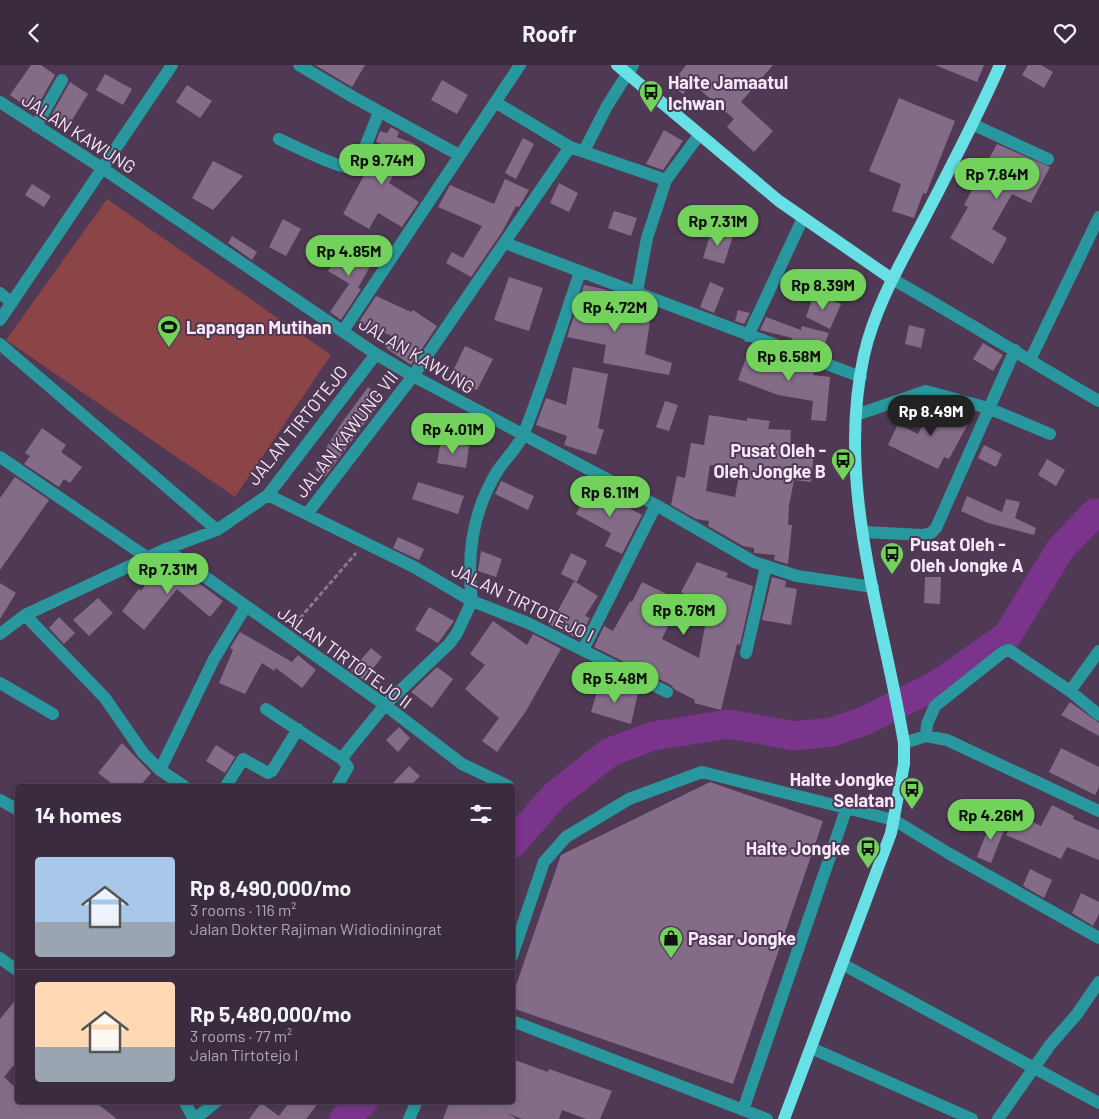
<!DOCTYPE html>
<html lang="en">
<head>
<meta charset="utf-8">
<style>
	body { margin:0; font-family:Barlow,sans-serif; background:#46374a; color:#f1f3f6; height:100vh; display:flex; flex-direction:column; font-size:19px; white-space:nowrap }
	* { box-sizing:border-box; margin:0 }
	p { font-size:16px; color:#aca7b0 }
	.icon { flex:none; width:28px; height:28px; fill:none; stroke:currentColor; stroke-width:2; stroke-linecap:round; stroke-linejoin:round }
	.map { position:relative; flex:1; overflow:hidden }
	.sheet { position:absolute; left:15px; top:719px; width:500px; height:320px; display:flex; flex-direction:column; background:#3b2b3f; border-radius:5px; box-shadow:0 2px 8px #0003,0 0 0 1px #544759 }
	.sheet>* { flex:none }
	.price { position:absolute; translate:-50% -42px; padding:0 11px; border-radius:18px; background:#73d25c; color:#111; font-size:16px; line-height:32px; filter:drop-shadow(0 1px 2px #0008) }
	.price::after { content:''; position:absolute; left:50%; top:30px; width:15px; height:11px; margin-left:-8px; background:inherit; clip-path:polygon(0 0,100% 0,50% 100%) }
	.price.active { background:#222; color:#fff }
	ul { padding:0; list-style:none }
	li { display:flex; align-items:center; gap:15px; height:125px; padding:0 20px }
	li+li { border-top:1px solid #544759 }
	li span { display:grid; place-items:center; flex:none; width:140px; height:100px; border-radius:5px; color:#555 }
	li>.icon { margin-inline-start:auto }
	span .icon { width:60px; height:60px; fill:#fffc; stroke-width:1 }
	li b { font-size:21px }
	h2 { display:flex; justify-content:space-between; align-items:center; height:60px; padding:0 20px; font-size:21px }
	header { display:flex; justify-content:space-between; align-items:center; height:65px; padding:0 20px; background:#3b2b3f; font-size:22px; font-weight:700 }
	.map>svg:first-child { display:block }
	.green { fill:#8b4546 }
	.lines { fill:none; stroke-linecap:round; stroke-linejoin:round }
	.river { stroke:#7b348c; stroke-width:29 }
	.building { fill:#846c89; fill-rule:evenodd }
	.path { stroke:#8b788f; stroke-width:3; stroke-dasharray:5 2.5; stroke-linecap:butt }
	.minor { stroke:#29989e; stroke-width:12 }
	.major { stroke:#67e0e6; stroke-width:12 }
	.labels { text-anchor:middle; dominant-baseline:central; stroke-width:4; stroke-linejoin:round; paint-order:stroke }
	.poi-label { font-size:18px; font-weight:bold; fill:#f6e8f9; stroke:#4f3954; text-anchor:start }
	.street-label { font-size:18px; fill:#f6e8f9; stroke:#4f3954 }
</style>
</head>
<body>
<header><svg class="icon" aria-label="back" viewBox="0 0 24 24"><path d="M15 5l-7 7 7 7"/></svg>Roofr<svg class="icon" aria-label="heart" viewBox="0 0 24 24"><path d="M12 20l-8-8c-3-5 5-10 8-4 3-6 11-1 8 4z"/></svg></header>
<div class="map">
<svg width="1099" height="1054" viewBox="0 0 1099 1054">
	<rect width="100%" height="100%" fill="#4f3954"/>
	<path class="green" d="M107 134 331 290 235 432 6 275Z"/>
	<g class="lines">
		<path class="river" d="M512 779 554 731 610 687 653 671 729 659 795 671 832 667 864 656 937 620 1007 571 1061 483 1095 448H1099
			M344 1054 364 1036"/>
	</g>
	<path class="building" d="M31 0H41L55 10 34 47 10 30Z
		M315 0H365L352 22Z
		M686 0H773L741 37 773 66 754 87 727 62 734 54 692 18 683 29 671 20Z
		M935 0H984L977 17Z
		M1028 0H1041L1053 7 1044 23 1022 10Z
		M105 9 132 24 123 40 96 25Z
		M442 15 468 30 457 49 431 35Z
		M70 17 88 29 69 60 52 49Z
		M187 20 212 36 200 53 176 37Z
		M899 33 955 56 926 129 923 128 914 153 892 146 901 119 869 106Z
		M391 62 399 67 397 72 415 79 411 90 393 84 389 94 399 100 389 118 419 137 402 162 378 148 369 164 343 149 381 79 376 77 380 66 387 68Z
		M664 65 683 76 663 105 646 99Z
		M523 73 534 79 516 114 505 108Z
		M997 79 1050 102 1031 138 1012 129 992 164 1007 173 993 199 950 173 968 142 964 140Z
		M213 96 243 111 213 145 192 133Z
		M505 114 529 125 519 142 516 141 502 167 471 212 446 198 452 187 463 193 482 161 438 142 450 120 494 139Z
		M559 118 578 128 569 147 550 138Z
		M32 119 51 131 44 142 25 130Z
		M614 146 637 153 631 171 608 163Z
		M283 154 301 164 286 191 269 182Z
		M712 164 733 171 724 199 703 193Z
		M232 171 257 187 252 195 228 178Z
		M344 179 373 196 358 223 361 224 341 255 330 247 349 219 353 221 328 206Z
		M509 212 543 223 529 266 494 255Z
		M710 217 724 223 714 248 700 242Z
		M584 220 607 225 604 244 651 250 645 289 672 298 669 310 603 298 606 280 567 272Z
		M814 229 841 239 830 264 806 252Z
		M376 231 411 247 413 245 437 261 411 300 386 283 394 272 359 257Z
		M738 245 750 248 744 259 735 256Z
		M766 252 801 265 802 261 829 268 821 288 791 277 792 273 760 265Z
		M909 260 925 264 921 283 905 279Z
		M983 278 1003 290 993 306 973 294Z
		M465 281 493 294 477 325 450 312Z
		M747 290 778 301 779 295 784 296 785 292 816 304 813 310 830 312 826 356 811 355 813 336 778 330 738 315Z
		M573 302 608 309 598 363 604 365 596 390 564 380 567 371 536 360 546 333 566 340Z
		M368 322 383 334 325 412 315 405 330 385 326 383 341 359Z
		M665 336 678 340 669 366 656 362Z
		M934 338 969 357 949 394 944 392 938 404 888 380 898 359 918 369Z
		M709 350 747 356V353L770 356 768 364 791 365 790 385 814 388 811 417 794 415 789 441 788 460H792L788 499 774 495 775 490 754 488V483L743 481 708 461 709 456 696 454 671 440 677 411 685 413 691 378 704 380ZM710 400 740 405 735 432 706 426Z
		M42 363 66 380 61 387 82 402 70 418 64 414 59 422 24 399 30 391 25 388Z
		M441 376 469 381 466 403 437 398Z
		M984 380 1002 389 996 402 978 393Z
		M1047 394 1065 405 1056 421 1038 410Z
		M15 412 49 435 0 505V433Z
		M501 416 534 431 528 445 495 429Z
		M418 417 464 431 458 449 412 434Z
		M591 422 642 450 622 489 605 481 611 468 576 449Z
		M967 431 1002 447 1006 434 1020 437 1015 453 1036 463 1034 470 988 458 961 446Z
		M398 472 424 484 419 495 393 483Z
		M481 486 502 494 496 512 478 506Z
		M571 488 587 496 577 517 561 509Z
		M165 493 223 536 210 552 177 524 144 565 122 546 139 524 141 526Z
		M697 497 728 508 726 512 753 521 740 580 737 579 721 645 694 638 695 635 674 624 671 620 594 582 604 561 613 566 630 536 632 537 642 517 671 531 657 555 668 561 662 574 699 593 708 545 697 541 698 538 681 527Z
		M772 512 786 516 785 522 797 524 791 560 762 555Z
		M925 512H941L940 539 924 538Z
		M574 516 598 531 585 551 590 553 579 574 550 560Z
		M0 518 16 528 0 554Z
		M98 533 113 548 89 571 73 555Z
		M429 542 454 556 438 578 415 565Z
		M59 552 75 568 64 579 49 563Z
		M493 556 527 580 533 569 561 584 526 646 497 687 482 676 499 653 465 624 485 600 470 589Z
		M240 567 292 597 298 590 316 605 302 623 276 603 274 606 262 598 245 629 219 618 233 585 230 583Z
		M371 583 382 592 364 615 351 606Z
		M437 602 453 614 432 643 411 627Z
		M599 620 618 626V623L638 628 631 659 591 647Z
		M1070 637 1099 658V671L1061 650Z
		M399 662 410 673 398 687 386 675Z
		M122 678 151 708 140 721H115L98 708Z
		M216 680 235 692 225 708 206 696Z
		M1061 683 1099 702V722L1095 730 1049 707Z
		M409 701 420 711 410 721H390Z
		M710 717 823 756 733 1019 512 943V932L561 790Z
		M1052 740 1074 751 1073 754 1099 765V795L1067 782 1061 794 1006 770 1017 749 1041 761Z
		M992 754 1006 760 991 798 977 792Z
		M1030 804 1052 815 1044 833 1023 821Z
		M1081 828 1099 837V849L1093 861 1072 848Z
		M18 932V995L4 1012 18 1025V1036H94L117 1054H0V954Z
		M512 994 548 1007 549 1004 612 1026 600 1054H586L562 1045 559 1054H522L507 1048 517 1054H443L450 1036H474L485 1041 479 1036H512Z
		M290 1036H320L306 1054H249L261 1038 279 1051Z"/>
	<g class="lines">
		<path class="path" d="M295 559 356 488"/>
		<path class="minor" d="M299 0 353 32 459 90
			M0 37 102 103 376 289 413 311 656 440 754 497 797 511 873 522
			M495 37 570 82 666 115
			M974 60 1048 94
			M36 61 62 15
			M279 74C292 80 342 105 354 103L364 85 379 47
			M584 86 607 41 633 0
			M505 178 861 312
			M892 214C962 253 1029 296 1099 336
			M637 227 647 173 666 115 699 70
			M0 228 12 238
			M0 255 172 0
			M343 266 520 0
			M748 271 803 153
			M0 279 217 465
			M1030 295 1099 152
			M856 350 926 326 988 343 1050 369
			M0 392 148 493
			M268 430 414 502 472 536 528 558 667 627
			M307 449 413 311 570 82
			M864 467 923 470 931 468 936 463 1015 285
			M166 484 385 640 462 699 508 721
			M472 536C466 489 473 445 498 405 506 393 519 381 524 368 545 315 562 260 580 207
			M25 550 105 633 143 688 160 705 184 721
			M0 569 25 550 166 484 217 465 268 430 376 289
			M583 585 656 440
			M746 588 766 501
			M0 618 53 649
			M1070 626 1099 586
			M266 644 342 694
			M926 671 927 659 935 641 1003 587 1009 585 1070 626 1099 650
			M904 678 926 671 947 675 1099 746
			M160 705 214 594 246 541
			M226 721 243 694 268 708 272 706 298 664
			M337 721 348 702 342 694 346 688 385 640 450 578 457 568 472 536
			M0 735 18 745
			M512 891 544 797 566 772 629 734 702 707 894 755 948 788 1099 873
			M0 893 18 906
			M842 899 1099 1038
			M512 956 767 1054
			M811 983 972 1054
			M184 1036 194 1054
			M743 1045 847 742
			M195 1054 217 1036
			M409 1054 417 1036
			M998 1054 1050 980 1077 949 1099 917"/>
		<path class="major" d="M617 0 779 136 892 214
			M784 1054 891 768 904 699V678C883 551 835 420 864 290 875 241 902 196 925 152 951 102 977 52 1000 0"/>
	</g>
	<defs>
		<g id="bus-pin" transform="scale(1.25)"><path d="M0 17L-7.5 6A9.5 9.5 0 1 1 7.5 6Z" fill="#73d25c" stroke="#4f3954"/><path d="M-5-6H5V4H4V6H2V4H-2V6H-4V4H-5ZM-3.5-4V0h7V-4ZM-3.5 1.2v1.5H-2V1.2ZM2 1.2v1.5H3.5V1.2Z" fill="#111"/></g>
		<g id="stadium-pin" transform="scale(1.25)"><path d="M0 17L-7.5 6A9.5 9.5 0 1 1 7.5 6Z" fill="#73d25c" stroke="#4f3954"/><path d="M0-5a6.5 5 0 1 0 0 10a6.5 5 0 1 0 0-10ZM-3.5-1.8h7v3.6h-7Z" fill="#111"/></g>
		<g id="shop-pin" transform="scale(1.25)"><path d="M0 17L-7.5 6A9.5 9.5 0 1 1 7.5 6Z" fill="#73d25c" stroke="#4f3954"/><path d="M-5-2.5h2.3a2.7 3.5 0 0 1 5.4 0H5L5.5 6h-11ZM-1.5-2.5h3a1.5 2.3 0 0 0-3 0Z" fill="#111"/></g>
	</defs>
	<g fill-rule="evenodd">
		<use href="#bus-pin" x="651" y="27"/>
		<use href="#stadium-pin" x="169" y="262"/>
		<use href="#bus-pin" x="843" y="395"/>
		<use href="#bus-pin" x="892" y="489"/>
		<use href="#bus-pin" x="912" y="724"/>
		<use href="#bus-pin" x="868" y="783"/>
		<use href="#shop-pin" x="671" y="873"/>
	</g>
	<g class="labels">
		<g class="poi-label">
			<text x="668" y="17">Halte Jamaatul<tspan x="668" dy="21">Ichwan</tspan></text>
			<text x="186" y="262">Lapangan Mutihan</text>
			<text x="826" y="385" text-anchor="end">Pusat Oleh -<tspan x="826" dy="21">Oleh Jongke B</tspan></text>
			<text x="910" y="479">Pusat Oleh -<tspan x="910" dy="21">Oleh Jongke A</tspan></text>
			<text x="894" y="714" text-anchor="end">Halte Jongke<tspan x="894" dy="21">Selatan</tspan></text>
			<text x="850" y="783" text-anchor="end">Halte Jongke</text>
			<text x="688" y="873">Pasar Jongke</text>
		</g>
		<g class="street-label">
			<text transform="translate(79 68) rotate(33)">JALAN KAWUNG</text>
			<text transform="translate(417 290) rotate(31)">JALAN KAWUNG</text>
			<text transform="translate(297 360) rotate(-51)">JALAN TIRTOTEJO</text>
			<text transform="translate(346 369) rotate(-52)">JALAN KAWUNG VII</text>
			<text transform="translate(523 537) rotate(26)">JALAN TIRTOTEJO I</text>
			<text transform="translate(345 592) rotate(36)">JALAN TIRTOTEJO II</text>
		</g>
	</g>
</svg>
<b class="price" style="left:382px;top:121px">Rp 9.74M</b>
<b class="price" style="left:997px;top:135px">Rp 7.84M</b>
<b class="price" style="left:718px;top:182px">Rp 7.31M</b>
<b class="price" style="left:349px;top:212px">Rp 4.85M</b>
<b class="price" style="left:823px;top:246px">Rp 8.39M</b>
<b class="price" style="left:615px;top:268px">Rp 4.72M</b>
<b class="price" style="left:789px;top:317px">Rp 6.58M</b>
<b class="price active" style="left:931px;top:372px">Rp 8.49M</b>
<b class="price" style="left:453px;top:390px">Rp 4.01M</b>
<b class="price" style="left:610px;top:453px">Rp 6.11M</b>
<b class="price" style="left:168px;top:530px">Rp 7.31M</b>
<b class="price" style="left:684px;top:571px">Rp 6.76M</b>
<b class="price" style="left:615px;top:639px">Rp 5.48M</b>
<b class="price" style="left:991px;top:776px">Rp 4.26M</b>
<section class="sheet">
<h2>14 homes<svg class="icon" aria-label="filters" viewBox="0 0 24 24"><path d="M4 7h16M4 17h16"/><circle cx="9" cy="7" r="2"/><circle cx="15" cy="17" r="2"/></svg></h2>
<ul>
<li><span style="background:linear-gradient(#a9c7e8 65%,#9aa5b1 0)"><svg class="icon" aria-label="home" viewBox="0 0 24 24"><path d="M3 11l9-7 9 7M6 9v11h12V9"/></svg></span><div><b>Rp 8,490,000/mo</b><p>3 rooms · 116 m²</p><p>Jalan Dokter Rajiman Widiodiningrat</p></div></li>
<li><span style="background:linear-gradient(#ffd9b3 65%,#9aa5b1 0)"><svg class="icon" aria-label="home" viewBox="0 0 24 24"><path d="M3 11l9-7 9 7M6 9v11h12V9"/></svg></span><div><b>Rp 5,480,000/mo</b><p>3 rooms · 77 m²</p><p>Jalan Tirtotejo I</p></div></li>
</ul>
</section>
</div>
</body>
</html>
